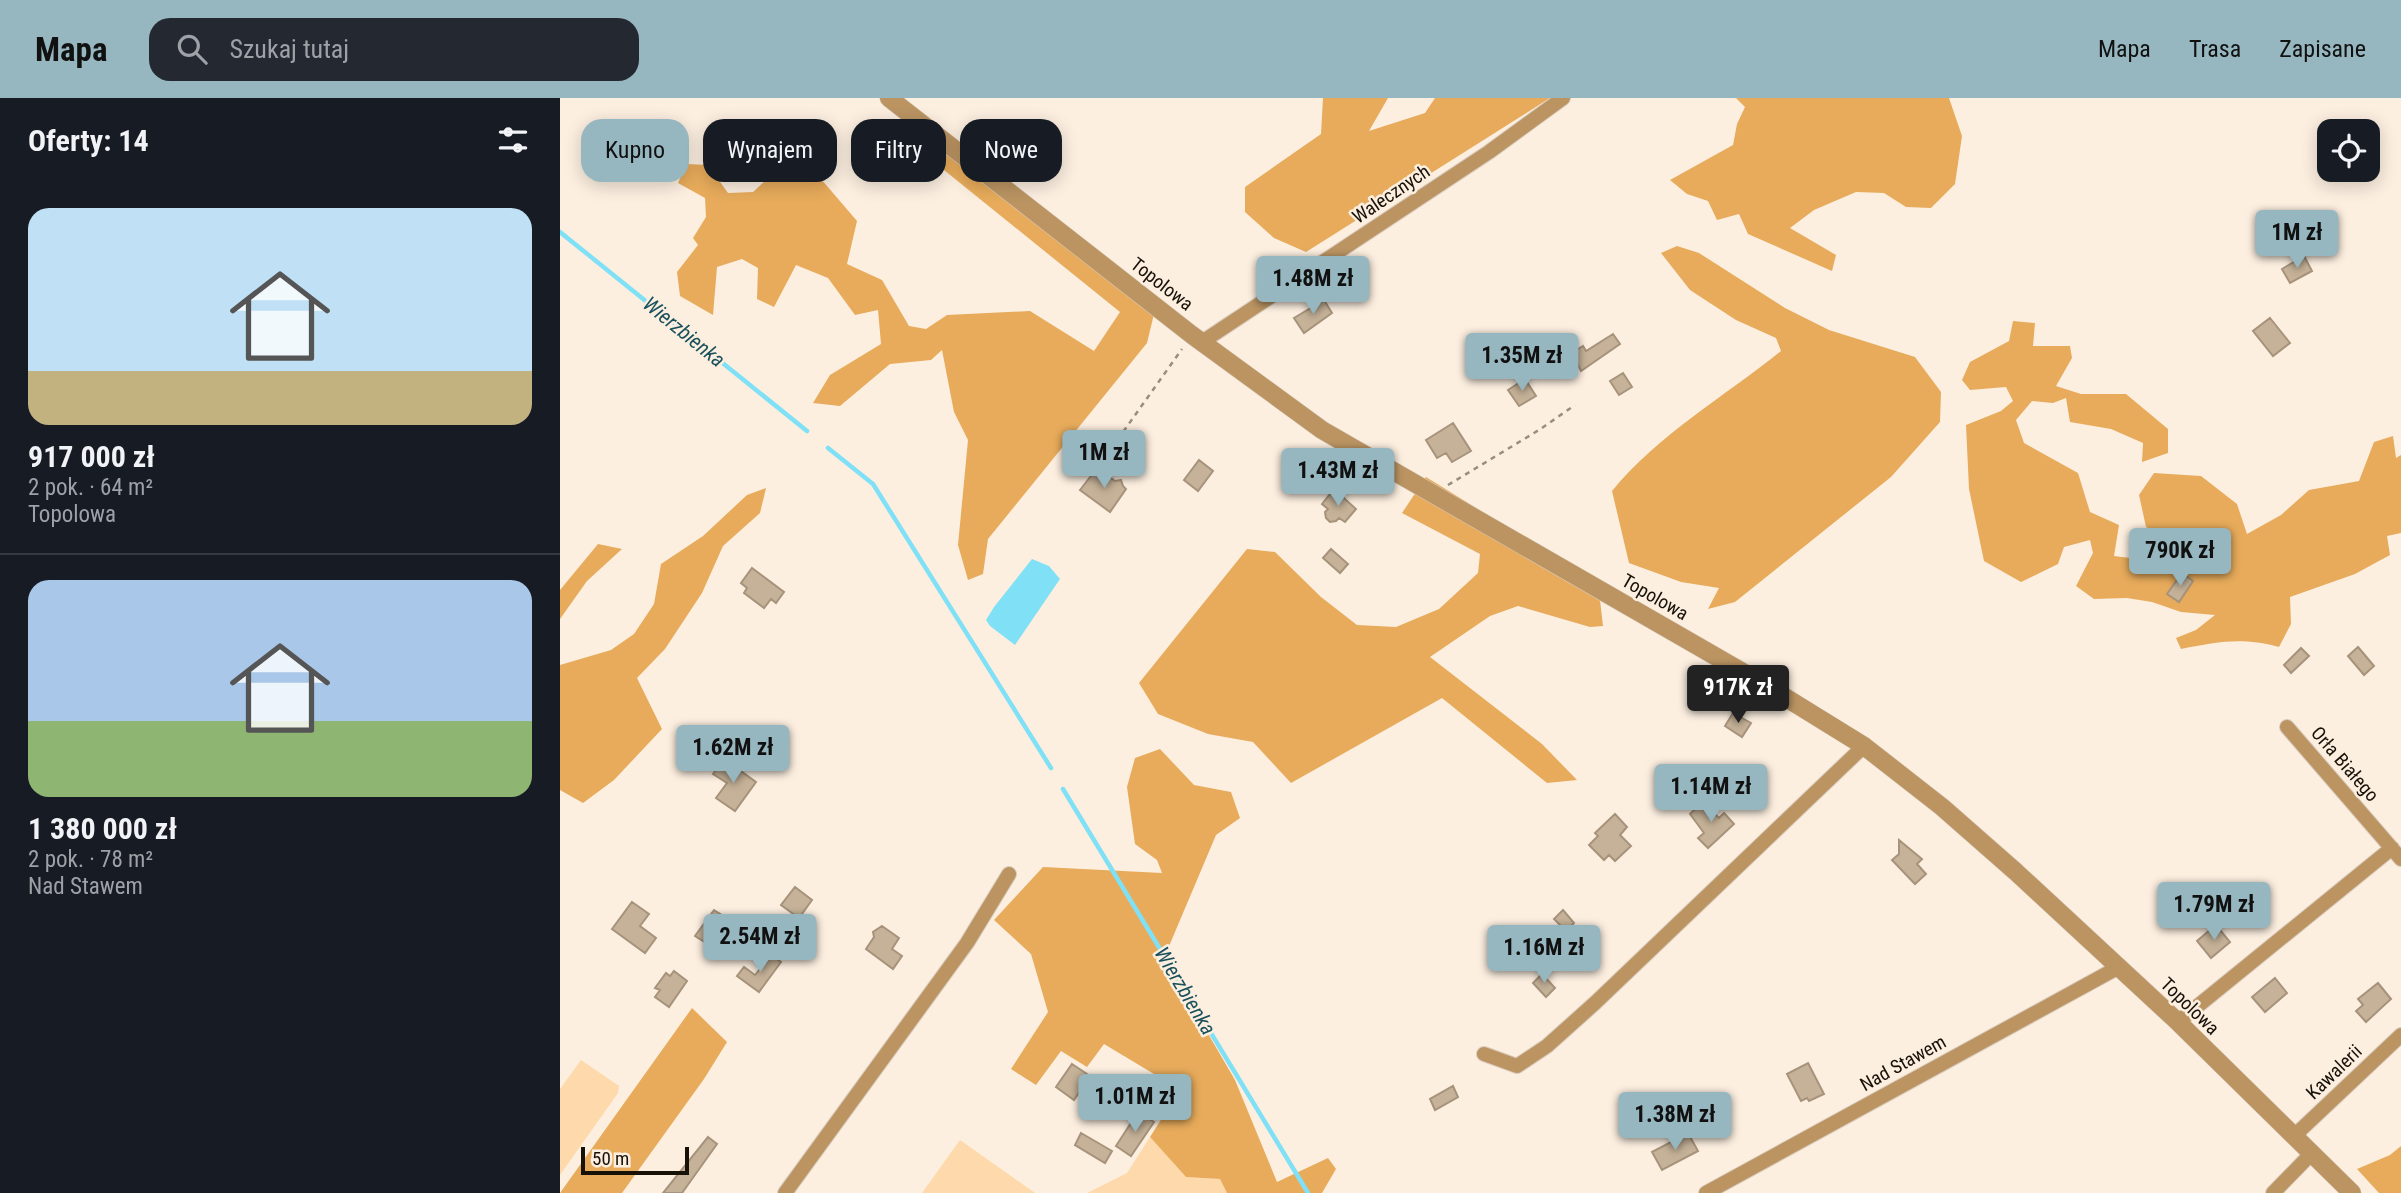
<!DOCTYPE html>
<html lang="pl">
<head>
<meta charset="utf-8">
<style>
	body { margin:0; font-family:"Roboto Condensed",sans-serif; background:#242831; color:#f1f3f6; height:100vh; display:flex; flex-direction:column; font-size:26px; white-space:nowrap }
	* { box-sizing:border-box; margin:0 }
	p { font-size:23px; color:#9ea1a6 }
	.icon { flex:none; width:38px; height:38px; fill:none; stroke:currentColor; stroke-width:2; stroke-linecap:round; stroke-linejoin:round }
	.map { position:relative; flex:1; overflow:hidden }
	.sheet { display:flex; flex-direction:column; background:#171b24; width:560px }
	.sheet>* { flex:none }
	.guide { position:absolute; left:21px; top:21px; width:665px; height:63px; display:flex; gap:14px }
	.buttons { position:absolute; left:1757px; top:21px; display:grid; gap:14px }
	.buttons a { display:grid; place-items:center; width:63px; height:63px; border-radius:14px; background:#171b24; box-shadow:0 4px 18px #0003; font-size:35px }
	.scale { position:absolute; left:21px; bottom:18px; width:108px; box-sizing:border-box; padding-left:7px; border:4px solid #181108; border-top:0; font-size:19px; line-height:24px; white-space:nowrap; color:#181108; -webkit-text-stroke:5px #fcefe0; paint-order:stroke }
	.price { position:absolute; translate:-50% -60px; padding:0 16px; border-radius:7px; background:#97b7c0; color:#111; font-size:23px; line-height:46px; filter:drop-shadow(0 2px 4px #0008) }
	.price::after { content:''; position:absolute; left:50%; top:42px; width:21px; height:16px; margin-left:-10px; background:inherit; clip-path:polygon(0 0,100% 0,50% 100%) }
	.price.active { background:#222; color:#fff }
	ul { padding:0; list-style:none }
	li { display:grid; align-content:center; gap:14px; height:371px; padding:0 28px }
	li+li { border-top:2px solid #363941 }
	li span { display:grid; place-items:center; height:217px; border-radius:21px; color:#555 }
	li>.icon { margin-inline-start:auto }
	span .icon { width:126px; height:126px; fill:#fffc; stroke-width:1 }
	li b { font-size:30px }
	h2 { display:flex; justify-content:space-between; align-items:center; height:84px; padding:0 28px; font-size:30px }
	.tag { padding:0 24px; border-radius:21px; background:#171b24; box-shadow:0 4px 18px #0003; font-size:24px; line-height:63px }
	.tag.active { background:#97b7c0; color:#111 }
	header { display:flex; align-items:center; gap:42px; box-sizing:border-box; height:98px; padding:0 35px; background:#97b7c0; color:#111 }
	header strong { font-size:33px }
	nav { display:flex; gap:38px; margin-inline-start:auto; font-size:24px }
	.search { width:490px; height:63px; background:#242831; display:flex; align-items:center; gap:18px; box-sizing:border-box; padding:0 24px; border-radius:21px; color:#9ea1a6; font-size:26px }
	main { display:flex; flex:1; min-height:0 }
	.map>svg:first-child { display:block }
	.green { fill:#fed9ab }
	.forest { fill:#e7ab5b }
	.water { fill:#80e0f6 }
	.lines { fill:none; stroke-linecap:round; stroke-linejoin:round }
	.stream { stroke:#80e0f6; stroke-width:4.5 }
	.building { fill:#c6b298; stroke:#a7937b; stroke-width:2 }
	.minor-casing { stroke:#d8cbbd; stroke-width:16 }
	.tertiary-casing { stroke:#d8cbbd; stroke-width:19 }
	.path { stroke:#978d80; stroke-width:2.5; stroke-dasharray:5 5; stroke-linecap:butt }
	.minor { stroke:#bb9462; stroke-width:14 }
	.tertiary { stroke:#bb9462; stroke-width:18 }
	.labels { text-anchor:middle; dominant-baseline:central; stroke-width:5; stroke-linejoin:round; paint-order:stroke }
	.street-label { font-size:19px; fill:#181108; stroke:#fcefe0 }
	.water-label { font-size:21px; font-style:italic; fill:#19515c; stroke:#fcefe0 }
</style>
</head>
<body>
<header>
<strong>Mapa</strong>
<div class="search"><svg class="icon" aria-label="search" viewBox="0 0 24 24"><circle cx="10" cy="10" r="6"/><path d="M15 15l6 6"/></svg>Szukaj tutaj</div>
<nav><a>Mapa</a><a>Trasa</a><a>Zapisane</a></nav>
</header>
<main>
<section class="sheet">
<h2>Oferty: 14<svg class="icon" aria-label="filters" viewBox="0 0 24 24"><path d="M4 7h16M4 17h16"/><circle cx="9" cy="7" r="2"/><circle cx="15" cy="17" r="2"/></svg></h2>
<ul>
<li><span style="background:linear-gradient(#bfe0f5 75%,#c2b280 0)"><svg class="icon" aria-label="home" viewBox="0 0 24 24"><path d="M3 11l9-7 9 7M6 9v11h12V9"/></svg></span><div><b>917 000 zł</b><p>2 pok. · 64 m²</p><p>Topolowa</p></div></li>
<li><span style="background:linear-gradient(#a9c7e8 65%,#8fb573 0)"><svg class="icon" aria-label="home" viewBox="0 0 24 24"><path d="M3 11l9-7 9 7M6 9v11h12V9"/></svg></span><div><b>1 380 000 zł</b><p>2 pok. · 78 m²</p><p>Nad Stawem</p></div></li>
</ul>
</section>
<div class="map">
<svg width="1841" height="1095" viewBox="0 0 1841 1095">
	<rect width="100%" height="100%" fill="#fcefe0"/>
	<path class="green" d="M21 962 59 988 58 995 0 1077V991Z
		M590 1039 626 1079 660 1081 667 1095H527L567 1075Z
		M400 1042 475 1095H362Z"/>
	<path class="forest" d="M763 0H828L809 33 865 15 875 0H990L746 154 714 140 685 114V89L761 36Z
		M1176 0H1389L1402 38 1395 86 1371 110 1346 109 1324 95 1296 94 1254 112 1230 130 1276 157 1272 173 1188 136 1179 116 1157 122 1148 103 1127 96 1110 82 1173 47 1177 26 1185 9Z
		M370 38 594 216 587 245 428 441 423 476 408 482 398 447 408 342 394 314 382 252 371 262 330 266 280 308 253 305 270 277 321 246 318 212 295 217 268 180 236 167 214 209 197 201 198 170 182 161 157 169 153 217 120 198 117 174 138 147 133 140 146 119 145 100 118 85 126 66 148 67 168 95 193 94 219 70 243 60 297 123 287 166 322 182 349 228 366 231 387 217 470 213 534 253 560 214 353 47Z
		M1117 148 1139 155 1225 210 1269 232 1355 259 1381 294 1380 324 1331 379 1175 504 1148 511 1159 490 1121 484 1069 465 1052 393C1099 336 1164 299 1221 253L1216 240 1176 222 1130 192 1101 155Z
		M1453 223 1475 225 1473 248H1510L1512 260 1496 288 1521 296H1566L1608 331V355L1582 364 1583 345 1551 331 1510 324 1506 300 1493 305 1472 303 1456 322 1464 345 1518 375 1530 414 1559 427 1554 458 1587 462 1606 455V441L1586 429 1579 397 1594 375 1641 378 1677 406 1687 436 1721 417 1749 392 1799 383 1814 344 1833 338 1836 360 1841 357V435L1827 438 1830 457 1795 476 1730 499 1731 526 1719 549C1681 539 1658 544 1621 551L1616 540 1636 532 1655 517 1621 514 1592 504 1567 500 1534 501 1516 488 1533 455 1530 442 1504 449 1498 466 1461 484 1424 463 1409 391 1406 327 1441 313 1453 303 1446 289 1410 292 1402 282 1410 264 1449 243Z
		M866 379 1038 485 1043 528 1030 529 958 508 930 518 870 559 982 646 1017 682 987 685 882 600 731 685 693 644 648 636 598 616 579 585 687 451 715 454 761 499 797 527 836 529 879 511 918 475 920 456 842 415Z
		M206 390 200 415 163 448 142 495 105 551 77 580 102 631 54 682 23 705 0 692V567L51 552 74 536 94 506 101 466 143 438 187 397Z
		M38 446 62 451 27 483 0 521V492Z
		M600 651 634 687 671 694 680 720 656 737 604 860 675 982 717 1084 768 1060 776 1071 762 1095H667L660 1081 626 1079 590 1039 611 1006 590 994 599 979 544 946 527 969 501 953 476 987 451 971 488 914 471 856 434 822 483 769 602 775 597 762 575 746 567 689 575 660Z
		M132 910 167 944 144 981 62 1095H0Z
		M1841 1048V1095H1819L1797 1071 1830 1057Z"/>
	<path class="water" d="M472 461 489 468 500 481 455 547 430 528 426 522 434 509Z"/>
	<g class="lines">
		<path class="stream" d="M0 134 247 333
			M268 350 313 386 491 670
			M503 691 748 1095"/>
	</g>
	<path class="building" d="M1744 158 1752 173 1730 185 1722 171Z
		M764 202 772 215 744 235 734 220Z
		M1710 220 1730 245 1713 258 1693 233Z
		M1053 236 1060 246 1021 273 1012 255 1023 248 1026 253Z
		M1063 275 1072 289 1059 297 1050 283Z
		M965 281 976 298 959 308 948 292Z
		M893 325 911 353 892 364 886 355 877 360 866 342Z
		M639 362 653 373 638 393 624 382Z
		M534 374 541 379 544 375 555 383 561 382 563 388 566 391 550 414 520 392Z
		M774 391 796 411 785 424 779 420 776 423 770 424 766 420 765 414 768 411 762 406Z
		M771 451 788 466 780 475 763 460Z
		M192 470 224 494 216 505 211 501 204 510 184 495 187 490 181 485Z
		M1622 475 1633 483 1619 504 1607 496Z
		M1798 549 1814 568 1804 577 1788 558Z
		M1741 550 1749 558 1731 575 1724 567Z
		M1173 615 1191 625 1182 639 1165 628Z
		M164 661 196 684 175 713 156 700 167 685 153 676Z
		M1143 704 1159 720 1164 715 1174 726 1148 750 1138 740 1144 735 1130 716Z
		M1055 716 1067 729 1060 737 1071 748 1055 763 1049 757 1044 762 1029 747 1038 738 1035 735Z
		M1339 742 1362 761 1357 766 1366 776 1355 786 1332 762 1339 756Z
		M235 789 252 802 239 820 221 807Z
		M72 804 89 816 80 828 96 840 85 855 52 831Z
		M154 812 165 819 146 845 135 838Z
		M1003 812 1014 825 1006 833 994 821Z
		M1656 827 1670 844 1651 860 1637 843Z
		M322 828 339 840 332 851 342 858 333 871 306 851 314 839 313 834Z
		M211 857 221 864 199 894 177 878 184 869 195 877Z
		M114 873 127 883 109 909 95 899 100 892 95 890 106 875 110 878Z
		M982 876 995 890 986 899 973 885Z
		M1715 880 1727 895 1705 914 1692 899Z
		M1818 885 1831 901 1806 924 1796 913 1803 907 1798 901Z
		M1248 965 1264 996 1249 1003 1247 1000 1241 1003 1227 976Z
		M512 966 530 978 514 1002 496 989Z
		M893 988 898 999 875 1012 870 1001Z
		M1141 997 1149 1011 1135 1017 1128 1005Z
		M578 1014 594 1024 571 1058 556 1048Z
		M521 1035 552 1053 545 1065 515 1047Z
		M1128 1035 1138 1053 1102 1072 1092 1054Z
		M148 1039 157 1046 122 1095H103Z"/>
	<g class="lines">
		<g class="minor-casing">
			<path id="minor" d="M642 244 929 54 1003 0
				M1727 629 1841 761
				M1618 924 1832 750
				M924 956 957 968 987 948 1035 905 1304 648
				M1733 1039 1841 937
				M225 1095 407 845 449 776
				M1146 1095 1559 869
				M1713 1095 1751 1056"/>
		</g>
		<g class="tertiary-casing">
			<path id="tertiary" d="M329 0 632 237 762 332 1207 588 1304 648 1382 709 1456 774 1618 924 1792 1095"/>
		</g>
		<path class="path" d="M546 358 622 251
			M888 387 979 332 1015 307"/>
		<use href="#minor" class="minor"/>
		<use href="#tertiary" class="tertiary"/>
	</g>
	<g class="labels">
		<g class="street-label">
			<text transform="translate(831 96) rotate(-34)">Walecznych</text>
			<text transform="translate(602 186) rotate(38)">Topolowa</text>
			<text transform="translate(1095 499) rotate(30)">Topolowa</text>
			<text transform="translate(1785 666) rotate(49)">Orła Białego</text>
			<text transform="translate(1630 908) rotate(44)">Topolowa</text>
			<text transform="translate(1343 965) rotate(-29)">Nad Stawem</text>
			<text transform="translate(1774 974) rotate(-44)">Kawalerii</text>
		</g>
		<g class="water-label">
			<text transform="translate(124 234) rotate(39)">Wierzbienka</text>
			<text transform="translate(625 893) rotate(59)">Wierzbienka</text>
		</g>
	</g>
</svg>
<div class="buttons">
<a><svg class="icon" aria-label="locate" viewBox="0 0 24 24"><circle cx="12" cy="12" r="6"/><path d="M12 2v4M12 18v4M2 12h4M18 12h4"/></svg></a>
</div>
<div class="scale">50 m</div>
<b class="price" style="left:1737px;top:172px">1M zł</b>
<b class="price" style="left:753px;top:218px">1.48M zł</b>
<b class="price" style="left:962px;top:295px">1.35M zł</b>
<b class="price" style="left:544px;top:392px">1M zł</b>
<b class="price" style="left:778px;top:410px">1.43M zł</b>
<b class="price" style="left:1620px;top:490px">790K zł</b>
<b class="price active" style="left:1178px;top:627px">917K zł</b>
<b class="price" style="left:173px;top:687px">1.62M zł</b>
<b class="price" style="left:1151px;top:726px">1.14M zł</b>
<b class="price" style="left:1654px;top:844px">1.79M zł</b>
<b class="price" style="left:200px;top:876px">2.54M zł</b>
<b class="price" style="left:984px;top:887px">1.16M zł</b>
<b class="price" style="left:575px;top:1036px">1.01M zł</b>
<b class="price" style="left:1115px;top:1054px">1.38M zł</b>
<div class="guide">
<a class="tag active">Kupno</a>
<a class="tag">Wynajem</a>
<a class="tag">Filtry</a>
<a class="tag">Nowe</a>
</div>
</div>
</main>
</body>
</html>
